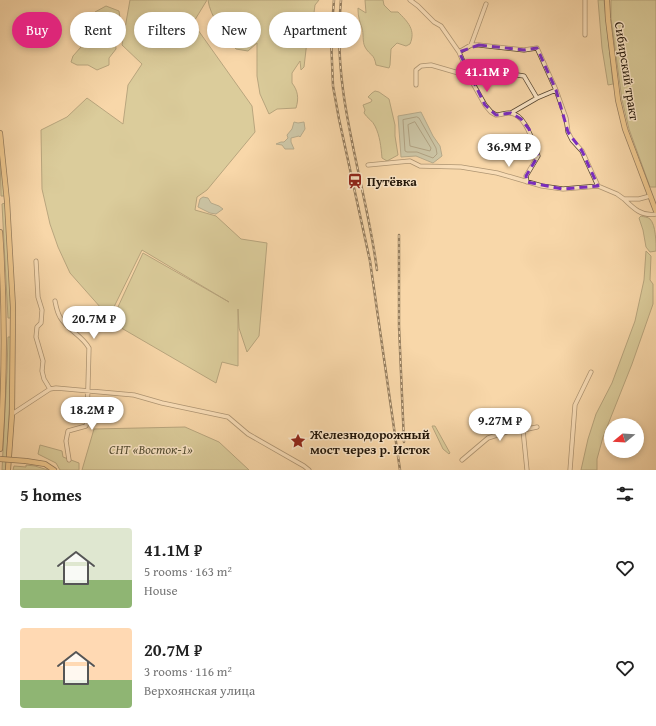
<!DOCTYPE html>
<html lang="en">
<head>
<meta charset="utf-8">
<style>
	body { margin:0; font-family:"Gentium Book Plus",serif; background:#f2f2f2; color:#222; height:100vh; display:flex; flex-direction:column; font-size:15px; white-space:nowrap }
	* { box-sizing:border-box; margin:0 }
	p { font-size:13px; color:#767676 }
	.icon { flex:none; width:22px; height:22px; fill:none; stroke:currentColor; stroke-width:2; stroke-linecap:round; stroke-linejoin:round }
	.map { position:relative; height:470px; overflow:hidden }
	.sheet { display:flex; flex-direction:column; background:#fff; flex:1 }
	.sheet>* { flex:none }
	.banner { position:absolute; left:12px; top:12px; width:400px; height:36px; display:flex; gap:8px }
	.needle { width:26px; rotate:252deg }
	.fabs { position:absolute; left:604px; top:418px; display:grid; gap:8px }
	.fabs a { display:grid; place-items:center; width:40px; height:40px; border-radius:50%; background:#fff; box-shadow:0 2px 6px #0003; font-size:20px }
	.price { position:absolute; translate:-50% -34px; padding:0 9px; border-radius:14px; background:#fff; color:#222; font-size:13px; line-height:26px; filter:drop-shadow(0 1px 2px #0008) }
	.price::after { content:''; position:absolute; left:50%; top:24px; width:12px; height:9px; margin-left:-6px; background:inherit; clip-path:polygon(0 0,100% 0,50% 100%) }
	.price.selected { background:#db2777; color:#fff }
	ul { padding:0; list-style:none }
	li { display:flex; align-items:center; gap:12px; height:100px; padding:0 20px }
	li span { display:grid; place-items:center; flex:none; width:112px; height:80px; border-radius:4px; color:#555 }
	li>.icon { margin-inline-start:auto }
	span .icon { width:48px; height:48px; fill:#fffc; stroke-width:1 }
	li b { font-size:17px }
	h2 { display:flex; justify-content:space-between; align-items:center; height:48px; padding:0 20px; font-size:17px }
	.tag { padding:0 14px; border-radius:18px; background:#fff; box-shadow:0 2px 6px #0003; font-size:14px; line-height:36px }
	.tag.selected { background:#db2777; color:#fff }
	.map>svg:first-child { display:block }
	.green { fill:#b9bf8b; stroke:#6c6a49 }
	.water { fill:#9db9ab; stroke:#6b7769 }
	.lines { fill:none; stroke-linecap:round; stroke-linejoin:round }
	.shore { stroke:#5e6659; stroke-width:1 }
	.minor-casing { stroke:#564530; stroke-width:5 }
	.major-casing { stroke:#201407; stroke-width:6 }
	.minor { stroke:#fae5c7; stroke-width:3.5 }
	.major { stroke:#ecbc74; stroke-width:4.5 }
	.rail-casing { stroke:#201407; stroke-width:2.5 }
	.rail { stroke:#fae5c7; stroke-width:1; stroke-dasharray:3; stroke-linecap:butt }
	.major-bridge-casing { stroke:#201407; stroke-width:6; stroke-linecap:butt }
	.major-bridge { stroke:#ecbc74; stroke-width:4.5 }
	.marked { fill:none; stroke:#7b2cbf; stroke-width:3; stroke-dasharray:8 5; stroke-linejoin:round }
	.labels { text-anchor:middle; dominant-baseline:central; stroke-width:3; stroke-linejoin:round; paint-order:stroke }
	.street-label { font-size:13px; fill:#201407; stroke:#fae5c7 }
	.poi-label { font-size:13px; font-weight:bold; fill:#201407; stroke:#fae5c7; text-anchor:start }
	.park-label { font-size:13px; font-style:italic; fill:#565035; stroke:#fae5c7 }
</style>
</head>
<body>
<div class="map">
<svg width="656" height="470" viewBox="0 0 656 470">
	<rect width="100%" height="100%" fill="#f8d7a9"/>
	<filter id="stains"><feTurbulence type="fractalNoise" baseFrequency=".005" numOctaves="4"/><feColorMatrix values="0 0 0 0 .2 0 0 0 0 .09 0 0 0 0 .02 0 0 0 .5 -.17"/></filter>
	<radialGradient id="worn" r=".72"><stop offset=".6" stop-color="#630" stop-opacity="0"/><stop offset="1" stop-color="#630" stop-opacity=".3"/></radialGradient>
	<path class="green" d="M130 0H207L193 23 252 106 255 132 207 190 197 197 195 210 216 216 241 239 267 243 259 336 247 352 239 328 238 309V366L222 362 216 383 111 322 143 253 229 302 142 250 109 317 70 273 58 247 50 224 42 189 41 130 67 117 87 98 123 124 128 85 142 64 122 45Z
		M208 0H319L315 5 313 20 309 24 304 67 301 70 300 61 292 73V83C298 91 299 98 296 108L277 109 269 114 260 94 257 76V43L248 51 236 49C225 37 210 16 208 0Z
		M365 0H383L384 5 391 12H398C408 22 416 30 410 44L406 46 397 43 391 49 390 65 389 68 376 65C374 53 370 56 365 47 362 41 364 34 362 28 360 22 358 17 358 10V8L366 13Z
		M598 0H604L613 84 608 85 602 48Z
		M611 0H656V187H650L629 129 622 100 611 18Z
		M106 6 119 11 121 25C114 32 115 39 116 49L109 58V65L97 70 88 65H77L71 62 73 56 81 47V37L84 30 89 29 95 34 99 28 98 22 92 17 95 12Z
		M375 91 379 92 389 99 395 125V136L398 155 387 161 382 158C381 147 380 136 375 126 373 121 367 118 364 113L365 110 363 105 371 102 372 100 368 97 372 93Z
		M0 153 5 196H1Z
		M5 203 9 259 11 318H8L2 204Z
		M641 216C644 217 648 217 650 219 656 225 656 243 656 251L650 252 646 247 643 230 639 218Z
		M646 251 651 256 650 280 653 284V304L632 364 603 437 597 459V470H581L588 439 596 414 612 383 635 321 644 280Z
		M8 337H11L10 396 6 470H2L7 372Z
		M432 426H435L450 453 449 454 443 449Z
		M185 427 219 442 249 470H82L94 429Z
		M40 445 62 451 63 457 79 463V470H60L56 463 38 454Z
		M26 465 35 466 48 470H13L14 466 26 467Z"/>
	<path class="water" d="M421 112 433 136 440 146 442 156 433 163 416 156 401 157 398 116Z
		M294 122 298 123 304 122 305 129 300 137 299 136 291 138V142L294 149H285L282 145 276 144 281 142H284L288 138 287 135 292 129Z
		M203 197 208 198 211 203 219 206 223 209 216 214 210 213 198 207 200 199Z"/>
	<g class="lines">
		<path class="shore" d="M417 117 419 118 436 148 437 154 433 158 417 152H407L405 151 403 120Z
			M415 122 431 148 430 151 410 146 408 125Z"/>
		<g class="minor-casing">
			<path id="minor" d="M410 0 418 6 434 22 441 26 459 52 471 80 485 105 491 112 496 115C500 115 505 113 509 113 526 113 533 143 538 156L526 176 527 182
				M585 0V35
				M471 45 486 4
				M459 52 471 45H479L524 50 537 48 556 90 566 118 568 132 572 140 582 151 598 186
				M416 85V70L421 66 431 65 462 74 477 69 524 76 537 98
				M511 113 537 98 556 90
				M368 165 410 161 420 166 461 167 497 173 542 186 563 189 598 186 617 194 624 199H639L650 196
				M624 199C633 208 642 217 656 214
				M36 261 38 297 42 310 41 323 37 327 36 337 43 361 42 371 44 379 50 389
				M55 301C56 306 57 312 60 317 67 330 82 335 89 348L87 421 86 426 68 431 66 441 69 460
				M12 414 50 389 56 388 134 395 162 403 228 417 248 434 304 466 309 470
				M523 430 527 470
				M462 460 488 438 513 430H523L537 427
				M570 470 575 405 591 372"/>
		</g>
		<g class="major-casing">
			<path id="major" d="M607 0 608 19 618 100 625 129 656 211
				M0 133 7 201 13 307 12 414 8 470
				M0 232C5 304 5 377 0 449
				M26 461 45 464 54 470"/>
		</g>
		<use href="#minor" class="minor"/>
		<use href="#major" class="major"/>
		<g class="rail-casing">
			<path id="rail" d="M334 0 331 38 333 86 339 119 370 261 400 470
				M341 0C331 95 365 178 377 270
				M399 235V326L404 442"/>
		</g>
		<use href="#rail" class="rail"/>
		<g class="major-bridge-casing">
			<path id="major-bridge" d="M0 459 26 461"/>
		</g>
		<use href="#major-bridge" class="major-bridge"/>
	</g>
	<path d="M0 0H656V470H0ZM479 45 524 50 537 48 556 90 568 132 582 151 598 186 563 189 527 182 526 176 538 156 529 129 521 119 511 113 496 115 485 105 459 52Z" fill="#f8d7a9" fill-opacity=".55" fill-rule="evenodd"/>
	<path class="marked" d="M479 45 524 50 537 48 556 90 568 132 582 151 598 186 563 189 527 182 526 176 538 156 529 129 521 119 511 113 496 115 485 105 459 52Z"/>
	<defs>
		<g id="station-bare" transform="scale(1.2)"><path d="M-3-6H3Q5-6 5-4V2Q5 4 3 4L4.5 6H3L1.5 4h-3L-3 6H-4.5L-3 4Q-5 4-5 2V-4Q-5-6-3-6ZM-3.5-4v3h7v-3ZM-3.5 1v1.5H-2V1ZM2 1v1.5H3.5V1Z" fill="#8f2418" stroke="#fae5c7" stroke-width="2.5" paint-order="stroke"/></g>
		<g id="sight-bare" transform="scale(1.2)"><path d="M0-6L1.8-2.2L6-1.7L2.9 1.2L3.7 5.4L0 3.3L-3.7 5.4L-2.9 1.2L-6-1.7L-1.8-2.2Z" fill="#8f2418" stroke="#fae5c7" stroke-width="2.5" paint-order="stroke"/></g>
	</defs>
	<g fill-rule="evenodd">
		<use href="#station-bare" x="355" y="181"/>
		<use href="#sight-bare" x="298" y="441"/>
	</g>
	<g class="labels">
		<g class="street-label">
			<text transform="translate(627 71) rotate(81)">Сибирский тракт</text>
		</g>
		<g class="poi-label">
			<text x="367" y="181">Путёвка</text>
			<text x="310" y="434">Железнодорожный<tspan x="310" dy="15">мост через р. Исток</tspan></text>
		</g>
		<g class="park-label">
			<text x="151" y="449">СНТ «Восток-1»</text>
		</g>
	</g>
	<rect width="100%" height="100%" filter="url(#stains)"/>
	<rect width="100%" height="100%" fill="url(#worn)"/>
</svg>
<div class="fabs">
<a><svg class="needle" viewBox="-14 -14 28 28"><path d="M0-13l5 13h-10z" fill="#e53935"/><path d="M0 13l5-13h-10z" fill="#767676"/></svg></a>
</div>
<b class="price selected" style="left:487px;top:93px">41.1M ₽</b>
<b class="price" style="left:509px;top:168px">36.9M ₽</b>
<b class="price" style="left:94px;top:340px">20.7M ₽</b>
<b class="price" style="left:92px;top:431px">18.2M ₽</b>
<b class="price" style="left:500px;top:442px">9.27M ₽</b>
<div class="banner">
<a class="tag selected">Buy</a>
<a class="tag">Rent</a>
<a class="tag">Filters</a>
<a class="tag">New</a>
<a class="tag">Apartment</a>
</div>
</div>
<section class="sheet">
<h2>5 homes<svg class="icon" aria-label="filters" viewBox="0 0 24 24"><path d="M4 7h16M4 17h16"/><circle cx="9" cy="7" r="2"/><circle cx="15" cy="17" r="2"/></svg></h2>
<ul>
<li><span style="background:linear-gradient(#dfe7d0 65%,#8fb573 0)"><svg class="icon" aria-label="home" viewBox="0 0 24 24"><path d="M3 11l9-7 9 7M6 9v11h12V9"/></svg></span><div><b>41.1M ₽</b><p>5 rooms · 163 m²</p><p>House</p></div><svg class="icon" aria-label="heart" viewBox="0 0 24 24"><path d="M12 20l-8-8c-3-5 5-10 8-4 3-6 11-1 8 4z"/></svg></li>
<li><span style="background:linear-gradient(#ffd9b3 65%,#8fb573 0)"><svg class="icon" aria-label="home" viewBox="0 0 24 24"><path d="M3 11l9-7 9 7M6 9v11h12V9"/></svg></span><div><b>20.7M ₽</b><p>3 rooms · 116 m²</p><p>Верхоянская улица</p></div><svg class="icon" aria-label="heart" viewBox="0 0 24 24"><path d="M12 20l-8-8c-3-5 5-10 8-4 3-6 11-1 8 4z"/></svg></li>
</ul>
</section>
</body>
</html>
